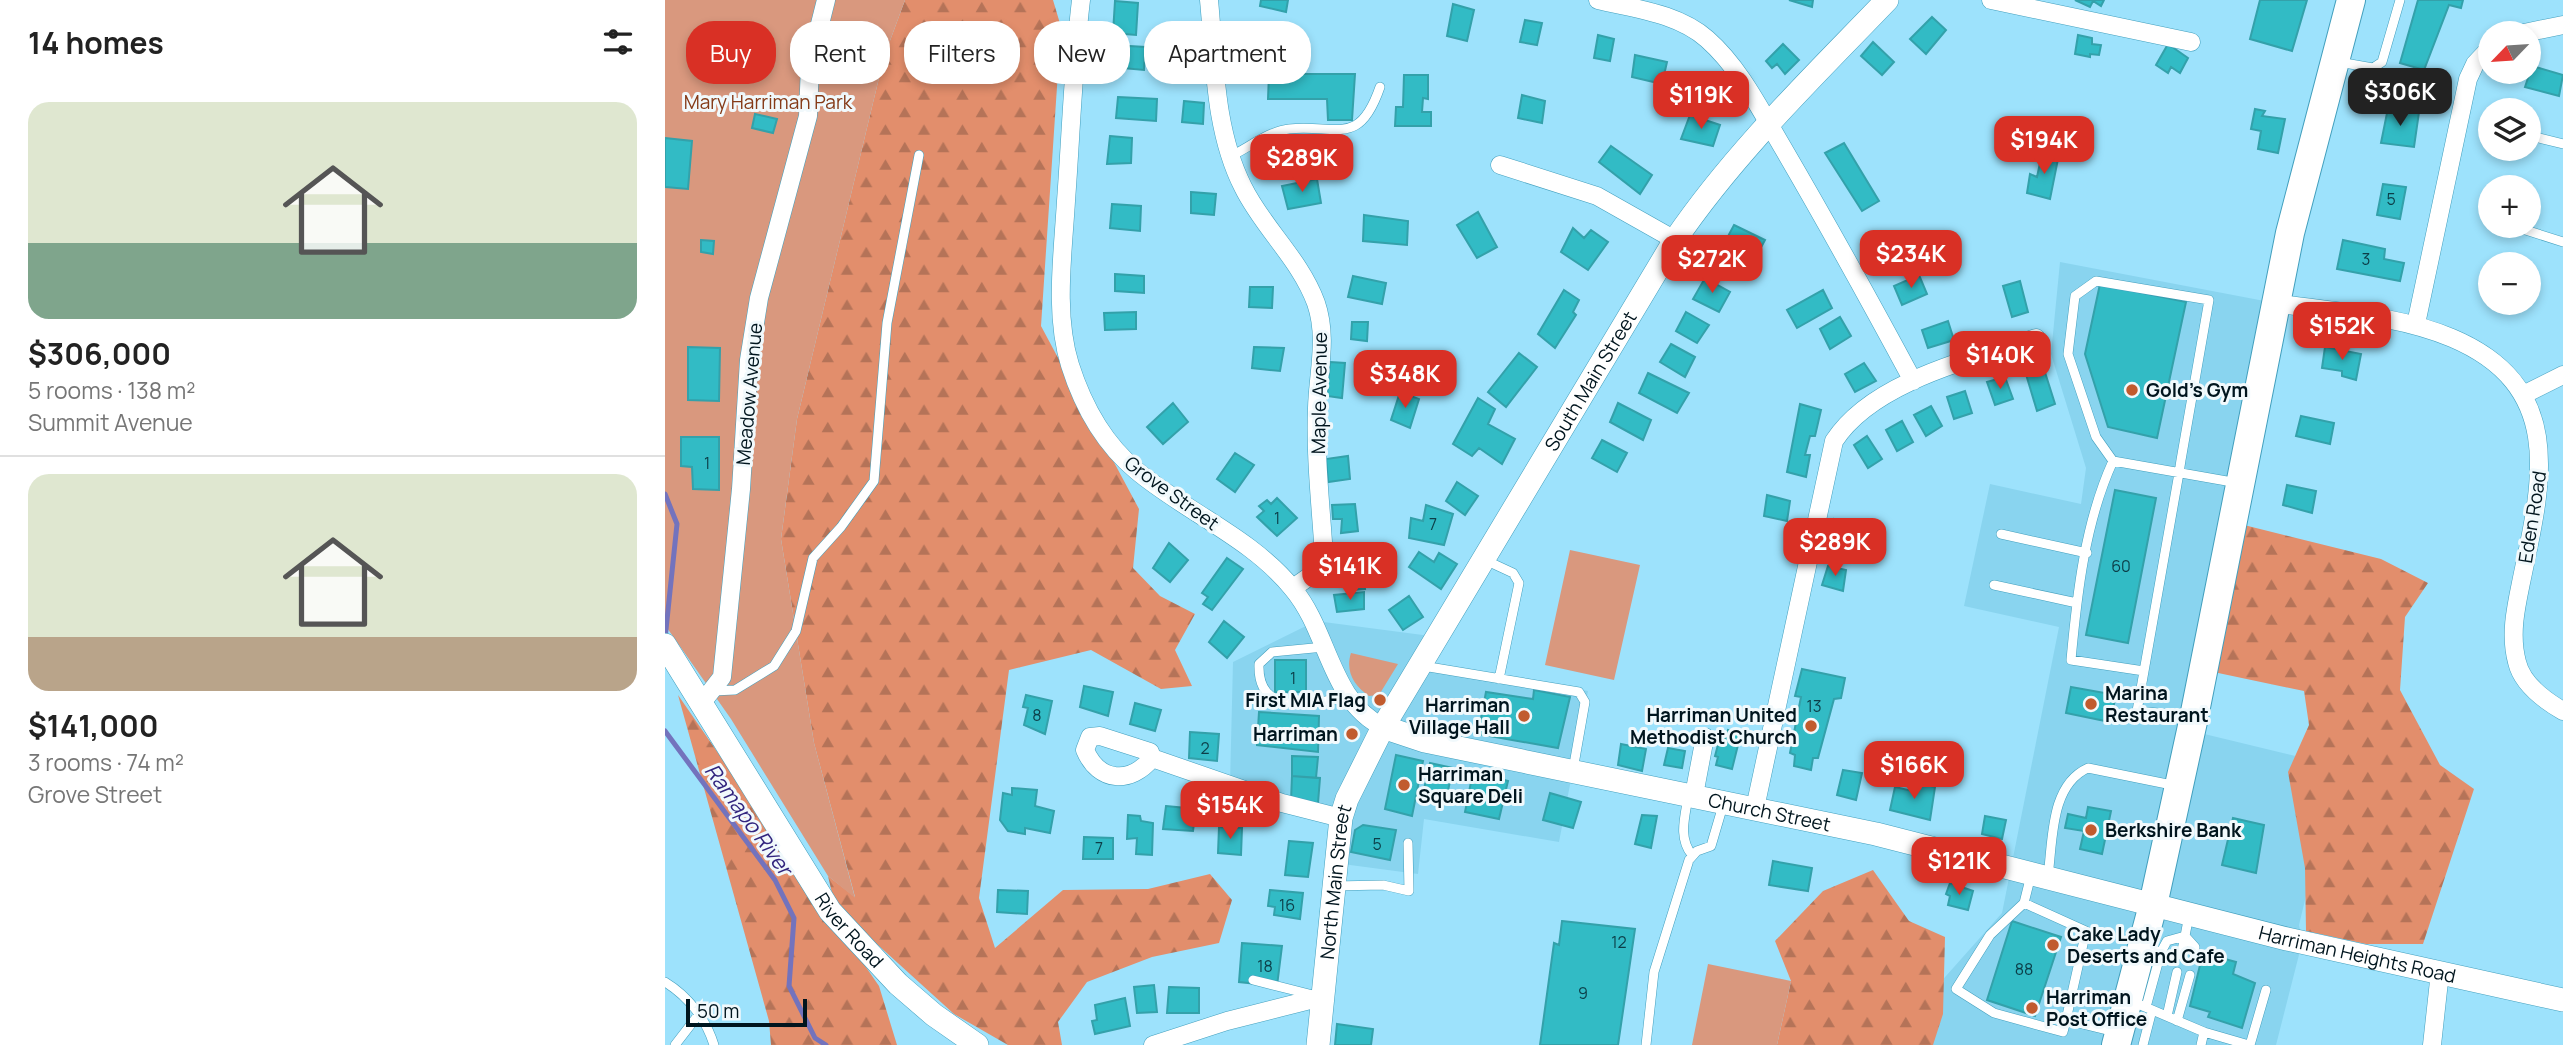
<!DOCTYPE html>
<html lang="en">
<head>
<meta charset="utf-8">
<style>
	body { margin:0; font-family:Manrope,sans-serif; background:#f2f2f2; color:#222; height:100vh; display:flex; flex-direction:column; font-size:26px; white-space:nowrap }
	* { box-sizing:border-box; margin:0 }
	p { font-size:23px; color:#767676 }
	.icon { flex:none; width:38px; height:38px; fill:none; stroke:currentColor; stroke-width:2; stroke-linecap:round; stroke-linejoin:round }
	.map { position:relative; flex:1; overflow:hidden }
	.side { display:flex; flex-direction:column; background:#fff; width:665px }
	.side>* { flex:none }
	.top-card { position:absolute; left:21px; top:21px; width:665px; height:63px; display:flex; gap:14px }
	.needle { width:46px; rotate:245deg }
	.controls { position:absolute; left:1813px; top:21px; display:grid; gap:14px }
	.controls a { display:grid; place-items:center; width:63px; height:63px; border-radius:50%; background:#fff; box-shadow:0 4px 10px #0003; font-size:35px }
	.scale { position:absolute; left:21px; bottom:18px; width:121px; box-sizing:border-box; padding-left:7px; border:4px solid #00151e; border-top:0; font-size:19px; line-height:24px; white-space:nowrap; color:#00151e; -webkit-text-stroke:5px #f1f9fc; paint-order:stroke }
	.price { position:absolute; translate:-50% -60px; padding:0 16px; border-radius:14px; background:#d93025; color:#fff; font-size:23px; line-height:46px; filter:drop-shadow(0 2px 4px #0008) }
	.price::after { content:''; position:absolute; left:50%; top:42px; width:21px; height:16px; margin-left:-10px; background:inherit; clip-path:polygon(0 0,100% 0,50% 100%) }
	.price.on { background:#222; color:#fff }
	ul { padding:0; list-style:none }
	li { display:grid; align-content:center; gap:14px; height:371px; padding:0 28px }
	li+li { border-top:2px solid #e0e0e0 }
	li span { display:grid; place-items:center; height:217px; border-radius:21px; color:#555 }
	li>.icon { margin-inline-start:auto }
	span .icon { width:126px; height:126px; fill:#fffc; stroke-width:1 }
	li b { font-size:30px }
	h2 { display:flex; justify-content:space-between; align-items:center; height:84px; padding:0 28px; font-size:30px }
	.chip { padding:0 24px; border-radius:28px; background:#fff; box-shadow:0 4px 10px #0003; font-size:24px; line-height:63px }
	.chip.on { background:#d93025; color:#fff }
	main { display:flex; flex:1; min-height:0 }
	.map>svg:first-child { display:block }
	.built { fill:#89d4ef }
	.forest { fill:url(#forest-firs) }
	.park { fill:#d9987e }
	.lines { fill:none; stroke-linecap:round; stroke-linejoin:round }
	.stream { stroke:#7373bd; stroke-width:5 }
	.building { fill:#32bbc5; stroke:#33a1aa; stroke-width:2 }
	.service-casing { stroke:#429fbd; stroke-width:10 }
	.minor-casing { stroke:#429fbd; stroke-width:19 }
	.tertiary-casing { stroke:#429fbd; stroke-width:24 }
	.primary-casing { stroke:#429fbd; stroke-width:30 }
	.service { stroke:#fff; stroke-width:9 }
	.minor { stroke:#fff; stroke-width:18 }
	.tertiary { stroke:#fff; stroke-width:23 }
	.primary { stroke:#fff; stroke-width:28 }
	.poi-dot { fill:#c15b2e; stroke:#f1f9fc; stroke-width:2.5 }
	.labels { text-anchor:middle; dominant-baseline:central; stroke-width:6; stroke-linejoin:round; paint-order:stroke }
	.number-label { font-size:16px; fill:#0c3e48 }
	.park-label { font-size:19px; fill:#853a17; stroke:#f1f9fc }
	.street-label { font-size:19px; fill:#00151e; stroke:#f1f9fc }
	.poi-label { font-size:19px; font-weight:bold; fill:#00151e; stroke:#f1f9fc; text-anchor:start }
	.water-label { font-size:21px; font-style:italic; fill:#32257e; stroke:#f1f9fc }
</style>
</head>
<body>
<main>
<section class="side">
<h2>14 homes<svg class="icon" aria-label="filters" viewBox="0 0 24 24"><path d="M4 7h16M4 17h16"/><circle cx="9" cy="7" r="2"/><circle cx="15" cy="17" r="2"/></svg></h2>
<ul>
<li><span style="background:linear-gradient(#dfe7d0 65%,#7fa58c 0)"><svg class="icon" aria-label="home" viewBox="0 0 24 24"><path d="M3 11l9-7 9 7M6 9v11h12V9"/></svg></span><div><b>$306,000</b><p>5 rooms · 138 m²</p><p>Summit Avenue</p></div></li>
<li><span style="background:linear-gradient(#dfe7d0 75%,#b9a48a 0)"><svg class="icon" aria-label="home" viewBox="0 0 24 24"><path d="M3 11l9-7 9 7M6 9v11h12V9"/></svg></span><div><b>$141,000</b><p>3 rooms · 74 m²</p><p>Grove Street</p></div></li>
</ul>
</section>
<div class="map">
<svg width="1898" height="1045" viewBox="0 0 1898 1045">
	<defs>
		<pattern id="forest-firs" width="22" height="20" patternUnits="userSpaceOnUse" patternTransform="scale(1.75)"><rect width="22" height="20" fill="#e28e6c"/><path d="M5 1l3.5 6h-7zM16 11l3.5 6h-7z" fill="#b57358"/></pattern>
	</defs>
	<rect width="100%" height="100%" fill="#9de2fc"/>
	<path class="built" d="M1395 262 1610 303 1527 731 1672 766 1634 925 1637 943 1611 1045H1260L1273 985 1337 913 1394 627 1299 606 1325 484 1416 504 1421 468 1386 354Z
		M651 621 773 637 759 661 923 691 894 842 759 819 753 874 670 863 676 818 565 785 568 662Z"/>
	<path class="forest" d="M240 0H388L396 27 376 326 474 509 468 568 495 596 530 614 510 650 527 686 496 689 426 650 344 670 314 898 330 948 398 890 483 889 545 874 567 900 554 943 487 957 422 982 393 1022 397 1045H343L289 1014 170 906 163 876 190 897 149 743 116 539 132 419 219 57Z
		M1567 522 1716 559 1763 583 1740 617 1735 690 1775 765 1809 789 1758 944H1701L1641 931 1640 868 1623 772 1644 725 1639 691 1539 670Z
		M13 695 214 986 232 1045H106L104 1021Z
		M1208 870 1244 921 1280 937 1278 1014 1268 1045H1112L1126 981 1110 941 1158 891Z"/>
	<path class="park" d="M0 0H240L219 57 132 419 116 539 149 743 190 898 163 876 66 719 0 625Z
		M905 550 975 565 949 680 880 665Z
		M686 653 733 664 714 695 704 696C689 686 680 671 686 653Z
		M1043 964 1126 981 1112 1045H1027Z"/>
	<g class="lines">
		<path class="stream" d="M0 494 12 524 0 639
			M0 731 110 880 129 918 124 986 150 1038 161 1045"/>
	</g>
	<path class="building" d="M596 0H623L621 12 595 6Z
		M1124 0H1148L1147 7Z
		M1410 0H1439L1436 6 1428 1 1425 7Z
		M1595 0H1642L1627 51 1585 39Z
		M1753 0H1798L1796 8 1784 5 1759 70 1735 63Z
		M450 1 473 3 471 35 448 33Z
		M788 4 809 10 802 41 782 36Z
		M1267 17 1281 30 1261 54 1245 39Z
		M860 20 877 23 872 45 855 42Z
		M933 35 949 39 945 61 929 58Z
		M1413 35 1427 38V44L1436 45 1434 55 1425 54V57L1410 54Z
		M1208 42 1229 62 1217 75 1196 56Z
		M1118 44 1134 60 1120 74 1112 64 1107 68 1101 61Z
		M1503 44 1523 58 1515 73 1506 67 1503 73 1491 65Z
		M448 45 480 47 479 70 447 67Z
		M970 55 1002 62 997 84 967 77Z
		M1867 66 1898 75 1894 96 1860 87Z
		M604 74H690L687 120H663L662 99H603Z
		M739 75H763V99L758 98 757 112H766V126H730L731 107H738Z
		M857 95 880 101 877 123 853 118Z
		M453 97 492 99 491 121 451 118Z
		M519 101 539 103 538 124 517 122Z
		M1723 108 1754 112 1749 147 1716 143Z
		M1590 109 1600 111 1597 116 1620 119 1613 153 1593 149 1596 131 1586 129Z
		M90 114 112 119 108 133 87 128Z
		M1025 115 1055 125 1048 146 1016 139Z
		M445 136 467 138 466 163 442 164Z
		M0 138 27 141 23 189 0 187Z
		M1179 143 1214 201 1197 211 1160 153Z
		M946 146 987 175 975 194 934 162Z
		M1378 149 1394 154 1385 199 1362 193 1365 174 1372 177Z
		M652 179 656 203 623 209 617 186Z
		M1718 184 1741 187 1735 219 1712 215Z
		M526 192 551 194 549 215 526 213Z
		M447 204 476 206 475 231 445 228Z
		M813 212 832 247 812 258 792 225Z
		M699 215 743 221 742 245 698 241Z
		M1069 225 1100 240 1091 257 1061 240Z
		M908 228 919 238 926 230 943 242 923 270 896 252Z
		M36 240 49 241 48 254 36 252Z
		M1678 240 1720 249 1719 259 1739 263 1735 281 1672 269Z
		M450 274 479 276V293L450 291Z
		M1254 275 1262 294 1237 305 1229 286Z
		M688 276 721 283 717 304 683 297Z
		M1040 278 1065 292 1054 312 1028 299Z
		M1355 281 1363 312 1347 317 1338 286Z
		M1435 284 1521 302 1492 438 1443 427 1420 354Z
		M585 287H608L607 308 584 307Z
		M899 290 914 300 908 312 911 315 890 348 873 334Z
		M1158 290 1167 308 1132 328 1122 310Z
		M471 312V329L440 330 439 313Z
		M1021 312 1044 325 1032 343 1011 331Z
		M1175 317 1186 336 1165 349 1155 329Z
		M1283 321 1289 340 1263 348 1257 330Z
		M687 322H703L702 341 686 339Z
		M1006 344 1030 357 1020 377 995 362Z
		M23 347 55 348 54 401 23 400Z
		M589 347 619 348 615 371 587 368Z
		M1660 347 1696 354 1691 380 1677 376V371L1657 368Z
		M854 353 872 367 841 407 823 392Z
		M665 362 680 363 677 398 662 396Z
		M1199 363 1211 381 1190 392 1180 374Z
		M1378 366 1390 404 1372 411 1360 371Z
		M983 373 1024 393 1012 413 974 393Z
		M1340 377 1348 399 1330 405 1322 382Z
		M1300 391 1307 413 1289 419 1282 397Z
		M735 392 754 399 745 428 726 420Z
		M813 398 830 409 823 424 850 439 837 464 814 448 807 456 788 444Z
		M508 403 523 422 498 444 482 427Z
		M953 403 986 420 978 440 945 422Z
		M1135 404 1156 410 1150 436H1145L1140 455H1145L1141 477 1122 472Z
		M1266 406 1277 426 1261 436 1249 415Z
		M1636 416 1669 423 1665 444 1631 436Z
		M1237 421 1248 442 1232 451 1221 430Z
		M1202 436 1217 459 1203 468 1189 445Z
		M16 437H54V490L28 489 27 467 16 466Z
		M937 440 962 453 952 472 927 458Z
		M570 453 589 465 570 492 552 479Z
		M683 456 685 479 663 482 661 459Z
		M792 482 813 496 800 515 781 501Z
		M1622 485 1651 491 1647 513 1618 505Z
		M1450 490 1491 498 1463 643 1421 635Z
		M1102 495 1125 501 1122 521 1099 516Z
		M612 498 632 518 612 536 592 517 599 511 594 506 602 500 606 504Z
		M690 504 693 531 676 533 677 519H668L667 505Z
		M761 505 788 514 779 545 744 538 746 518 758 521Z
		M1169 519 1198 525 1194 546 1165 540Z
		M504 543 523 560 505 582 488 568Z
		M754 552 769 562 774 553 792 564 776 589 744 567Z
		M562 558 578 569 547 610 538 604 543 597 537 593Z
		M1163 566 1181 570 1178 591 1157 585Z
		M698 571 700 589 687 590 686 584 671 586 668 573Z
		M699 592V609L672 612 669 595Z
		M744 596 758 617 738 630 724 610Z
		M559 621 579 637 562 658 544 642Z
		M610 660H641V692H610Z
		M1137 669 1180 678 1176 698 1169 699 1153 758H1148L1146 770 1129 766 1130 755 1125 753 1136 697 1130 696Z
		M419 686 448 692 443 716 415 707Z
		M1406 687 1451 695 1445 722 1401 713Z
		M869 690 905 697 893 748 813 734 821 692 868 699Z
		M361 695 387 701 380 734 359 725 363 708 358 707Z
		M470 703 496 710 490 731 465 724Z
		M594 712 654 716 653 752 592 745Z
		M1063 730 1076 733 1067 769 1051 765 1053 757 1050 756 1055 737 1060 739Z
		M525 732 554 734 552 761 524 758Z
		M956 744 981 749 977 771 953 765Z
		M1003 748 1020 751 1017 768 999 765Z
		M731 755 758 761 747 816 720 809Z
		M627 756 653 757 651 778 627 776Z
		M765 763 788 768 782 795 759 789Z
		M1178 770 1197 773 1191 800 1172 795Z
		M808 772 843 781 834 819 800 812Z
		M627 776 655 778 653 803 626 801Z
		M1249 782 1270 787 1265 820 1225 810 1230 787 1247 791Z
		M347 788 372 790 370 806 389 811 385 833 360 828V834L343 831 335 820 338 793 347 795Z
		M885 793 916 802 908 828 878 820Z
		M501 806 531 809 528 831 498 829Z
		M1423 807 1446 811 1437 854 1415 849 1419 831 1400 828 1403 814 1421 818Z
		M463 815 475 816 476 821 488 823 487 855 471 854 472 838 462 839Z
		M977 815 992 816 986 848 970 844Z
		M1320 816 1341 820 1337 839 1317 834Z
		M1568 818 1599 825 1591 873 1557 865Z
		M698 825 731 830 725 860 686 852 690 830Z
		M554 827 577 828 576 855 553 853Z
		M419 837 448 838V859H418Z
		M624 841 648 843 643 877 620 875Z
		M1108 861 1147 868 1143 891 1104 885Z
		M1285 883 1308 891 1303 910 1283 905 1285 896 1281 894Z
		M333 890 363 891 362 914 332 912Z
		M605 890 638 893 635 919 609 915 610 907 603 906Z
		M897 921 970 929 953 1045H875L889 943 894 945Z
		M1347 921 1396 937 1370 1016 1322 1000Z
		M577 943 617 946 612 986 574 982Z
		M1538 953 1571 962 1568 974 1590 983 1577 1028 1543 1017 1545 1012 1525 1006Z
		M489 985 492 1012 472 1013 469 987Z
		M504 987 534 988V1013H502Z
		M460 998 465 1026 430 1034 427 1021 432 1020 430 1005Z
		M672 1024 708 1029 706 1045H670Z"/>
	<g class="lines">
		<g class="service-casing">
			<path id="service" d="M1674 62 1708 68 1717 62 1735 0
				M1870 137 1898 144
				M566 156C583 148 604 131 624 129 672 124 694 148 715 87
				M1848 226 1898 242
				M1448 461C1420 522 1412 594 1406 660L1479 671
				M1336 534 1422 553
				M820 560 848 573 854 583 834 679
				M1329 585 1412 603
				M659 647 607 652 594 664C592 717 647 704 681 697
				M758 666 914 692 920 702 908 770
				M48 691 70 690 109 666 131 631 148 558 176 527 209 481 222 323 254 155
				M1524 716 1472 711 1514 473 1516 460 1544 300 1431 281 1410 296 1403 354 1431 437 1448 461 1573 483
				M1023 797C1020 817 1013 838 1027 855
				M1366 875 1359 903 1325 935 1291 989 1329 1013 1398 1032 1401 1020 1450 1032
				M1383 876C1388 840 1385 785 1423 768L1512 786
				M669 886 718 885 744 891 743 843
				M1359 903 1421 931 1401 1020
				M1520 936 1530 947 1529 959
				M1496 952 1502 941 1520 936 1524 915
				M1516 955 1520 936
				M588 980 648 995
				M0 982C23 996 41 1019 49 1045
				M1466 1001 1539 1032 1536 1045
				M1481 1007 1496 952 1482 948
				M1502 1016 1512 972
				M1512 1021 1525 975
				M1539 1032 1584 1045
				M10 1045 34 1014
				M981 1045 989 972 1024 860 1032 851 1046 846 1059 802
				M1478 1045 1487 1010
				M1585 1045 1601 990"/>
		</g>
		<g class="minor-casing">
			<path id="minor" d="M416 0C408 67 406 134 401 201 398 253 389 314 405 365 418 406 438 443 472 471 521 512 587 538 628 589 664 632 665 701 718 727
				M544 0C550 62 549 130 578 187 598 228 635 259 651 303 663 338 653 372 652 408 650 458 656 507 659 557L655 569 628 588
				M933 0C970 9 1012 13 1042 39 1075 68 1096 111 1118 148 1163 225 1206 303 1248 381
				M1326 0 1526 42
				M1859 33 1898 25
				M835 165 932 196 1010 240
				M1610 303C1669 312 1732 315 1787 338 1898 385 1879 476 1858 573 1852 603 1844 632 1852 662 1857 684 1879 700 1898 711
				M1751 324 1803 79 1810 64 1825 48
				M1858 395 1898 375
				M36 704 57 677 76 489 84 360 94 298 143 116 145 64 161 0
				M435 736 485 752 487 758C466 784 434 783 420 750L425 737Z
				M487 758 617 803 676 818
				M1029 795 1040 737
				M1090 808 1169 441C1208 381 1307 359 1371 338
				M488 1045 562 1021 657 997
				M1767 1045 1775 972"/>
		</g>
		<g class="tertiary-casing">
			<g id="tertiary">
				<path id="s1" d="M0 645 165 911 233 984 269 1015 312 1045"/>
				<path id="s2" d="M718 727 760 741 1211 834 1622 939 1898 1000"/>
				<path id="s3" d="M653 1045 676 818 682 799 718 727 1010 240C1070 152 1148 77 1222 0"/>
			</g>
		</g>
		<g class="primary-casing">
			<path id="primary" d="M1451 1045 1488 905 1529 717 1625 233 1686 0"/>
		</g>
		<use href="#service" class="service"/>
		<use href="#minor" class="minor"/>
		<use href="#tertiary" class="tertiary"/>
		<use href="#primary" class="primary"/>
	</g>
	<g class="poi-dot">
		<circle cx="1467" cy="390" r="7"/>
		<circle cx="715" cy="700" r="7"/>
		<circle cx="1426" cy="704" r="7"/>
		<circle cx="859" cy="716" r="7"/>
		<circle cx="1146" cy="726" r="7"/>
		<circle cx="687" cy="734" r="7"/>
		<circle cx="739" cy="785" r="7"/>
		<circle cx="1426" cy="830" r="7"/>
		<circle cx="1388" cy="945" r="7"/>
		<circle cx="1367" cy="1008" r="7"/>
	</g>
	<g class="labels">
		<g class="number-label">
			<text x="1726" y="199">5</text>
			<text x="1701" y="259">3</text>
			<text x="42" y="463">1</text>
			<text x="612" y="518">1</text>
			<text x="768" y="524">7</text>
			<text x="1456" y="566">60</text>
			<text x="628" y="678">1</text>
			<text x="1149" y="706">13</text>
			<text x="372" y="715">8</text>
			<text x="540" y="748">2</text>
			<text x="712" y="844">5</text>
			<text x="434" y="848">7</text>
			<text x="622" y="905">16</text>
			<text x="954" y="942">12</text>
			<text x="600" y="966">18</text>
			<text x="1359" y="969">88</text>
			<text x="918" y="993">9</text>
		</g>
		<g class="park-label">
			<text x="103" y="102">Mary Harriman Park</text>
		</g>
		<g class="street-label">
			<text stroke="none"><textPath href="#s3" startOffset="732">South Main Street</textPath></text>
			<text transform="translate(654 393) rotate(-89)">Maple Avenue</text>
			<text transform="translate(84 394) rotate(-85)">Meadow Avenue</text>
			<text transform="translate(507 493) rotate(36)">Grove Street</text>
			<text transform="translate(1867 517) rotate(-81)">Eden Road</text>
			<text stroke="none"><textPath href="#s2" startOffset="396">Church Street</textPath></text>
			<text stroke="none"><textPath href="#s3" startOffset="164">North Main Street</textPath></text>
			<text stroke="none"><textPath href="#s1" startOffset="340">River Road</textPath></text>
			<text stroke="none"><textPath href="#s2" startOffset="1001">Harriman Heights Road</textPath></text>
		</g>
		<g class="poi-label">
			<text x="1481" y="390">Gold's Gym</text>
			<text x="1440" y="693">Marina<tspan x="1440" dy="22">Restaurant</tspan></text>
			<text x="701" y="700" text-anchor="end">First MIA Flag</text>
			<text x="845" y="705" text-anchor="end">Harriman<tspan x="845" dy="22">Village Hall</tspan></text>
			<text x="1132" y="715" text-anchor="end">Harriman United<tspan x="1132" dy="22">Methodist Church</tspan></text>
			<text x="673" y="734" text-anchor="end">Harriman</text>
			<text x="753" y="774">Harriman<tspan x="753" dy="22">Square Deli</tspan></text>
			<text x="1440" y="830">Berkshire Bank</text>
			<text x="1402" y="934">Cake Lady<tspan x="1402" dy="22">Deserts and Cafe</tspan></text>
			<text x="1381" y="997">Harriman<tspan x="1381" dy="22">Post Office</tspan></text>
		</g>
		<g class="water-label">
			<text transform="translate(84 819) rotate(54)">Ramapo River</text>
		</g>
	</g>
</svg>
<div class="controls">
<a><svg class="needle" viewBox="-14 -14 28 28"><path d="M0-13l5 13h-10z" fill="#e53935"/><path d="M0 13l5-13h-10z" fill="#767676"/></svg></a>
<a><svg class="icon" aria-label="layers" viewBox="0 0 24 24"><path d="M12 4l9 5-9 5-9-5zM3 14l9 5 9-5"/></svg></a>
<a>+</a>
<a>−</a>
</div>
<div class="scale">50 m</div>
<b class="price on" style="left:1735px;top:128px">$306K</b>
<b class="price" style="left:1036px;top:131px">$119K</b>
<b class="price" style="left:1379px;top:176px">$194K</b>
<b class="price" style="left:637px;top:194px">$289K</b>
<b class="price" style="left:1246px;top:290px">$234K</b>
<b class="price" style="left:1047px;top:295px">$272K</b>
<b class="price" style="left:1677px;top:362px">$152K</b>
<b class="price" style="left:1335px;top:391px">$140K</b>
<b class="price" style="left:740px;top:410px">$348K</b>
<b class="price" style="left:1170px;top:578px">$289K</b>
<b class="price" style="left:685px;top:602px">$141K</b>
<b class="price" style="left:1249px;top:801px">$166K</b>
<b class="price" style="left:565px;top:841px">$154K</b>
<b class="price" style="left:1294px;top:897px">$121K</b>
<div class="top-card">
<a class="chip on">Buy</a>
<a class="chip">Rent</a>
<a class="chip">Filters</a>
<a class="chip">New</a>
<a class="chip">Apartment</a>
</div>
</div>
</main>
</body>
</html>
